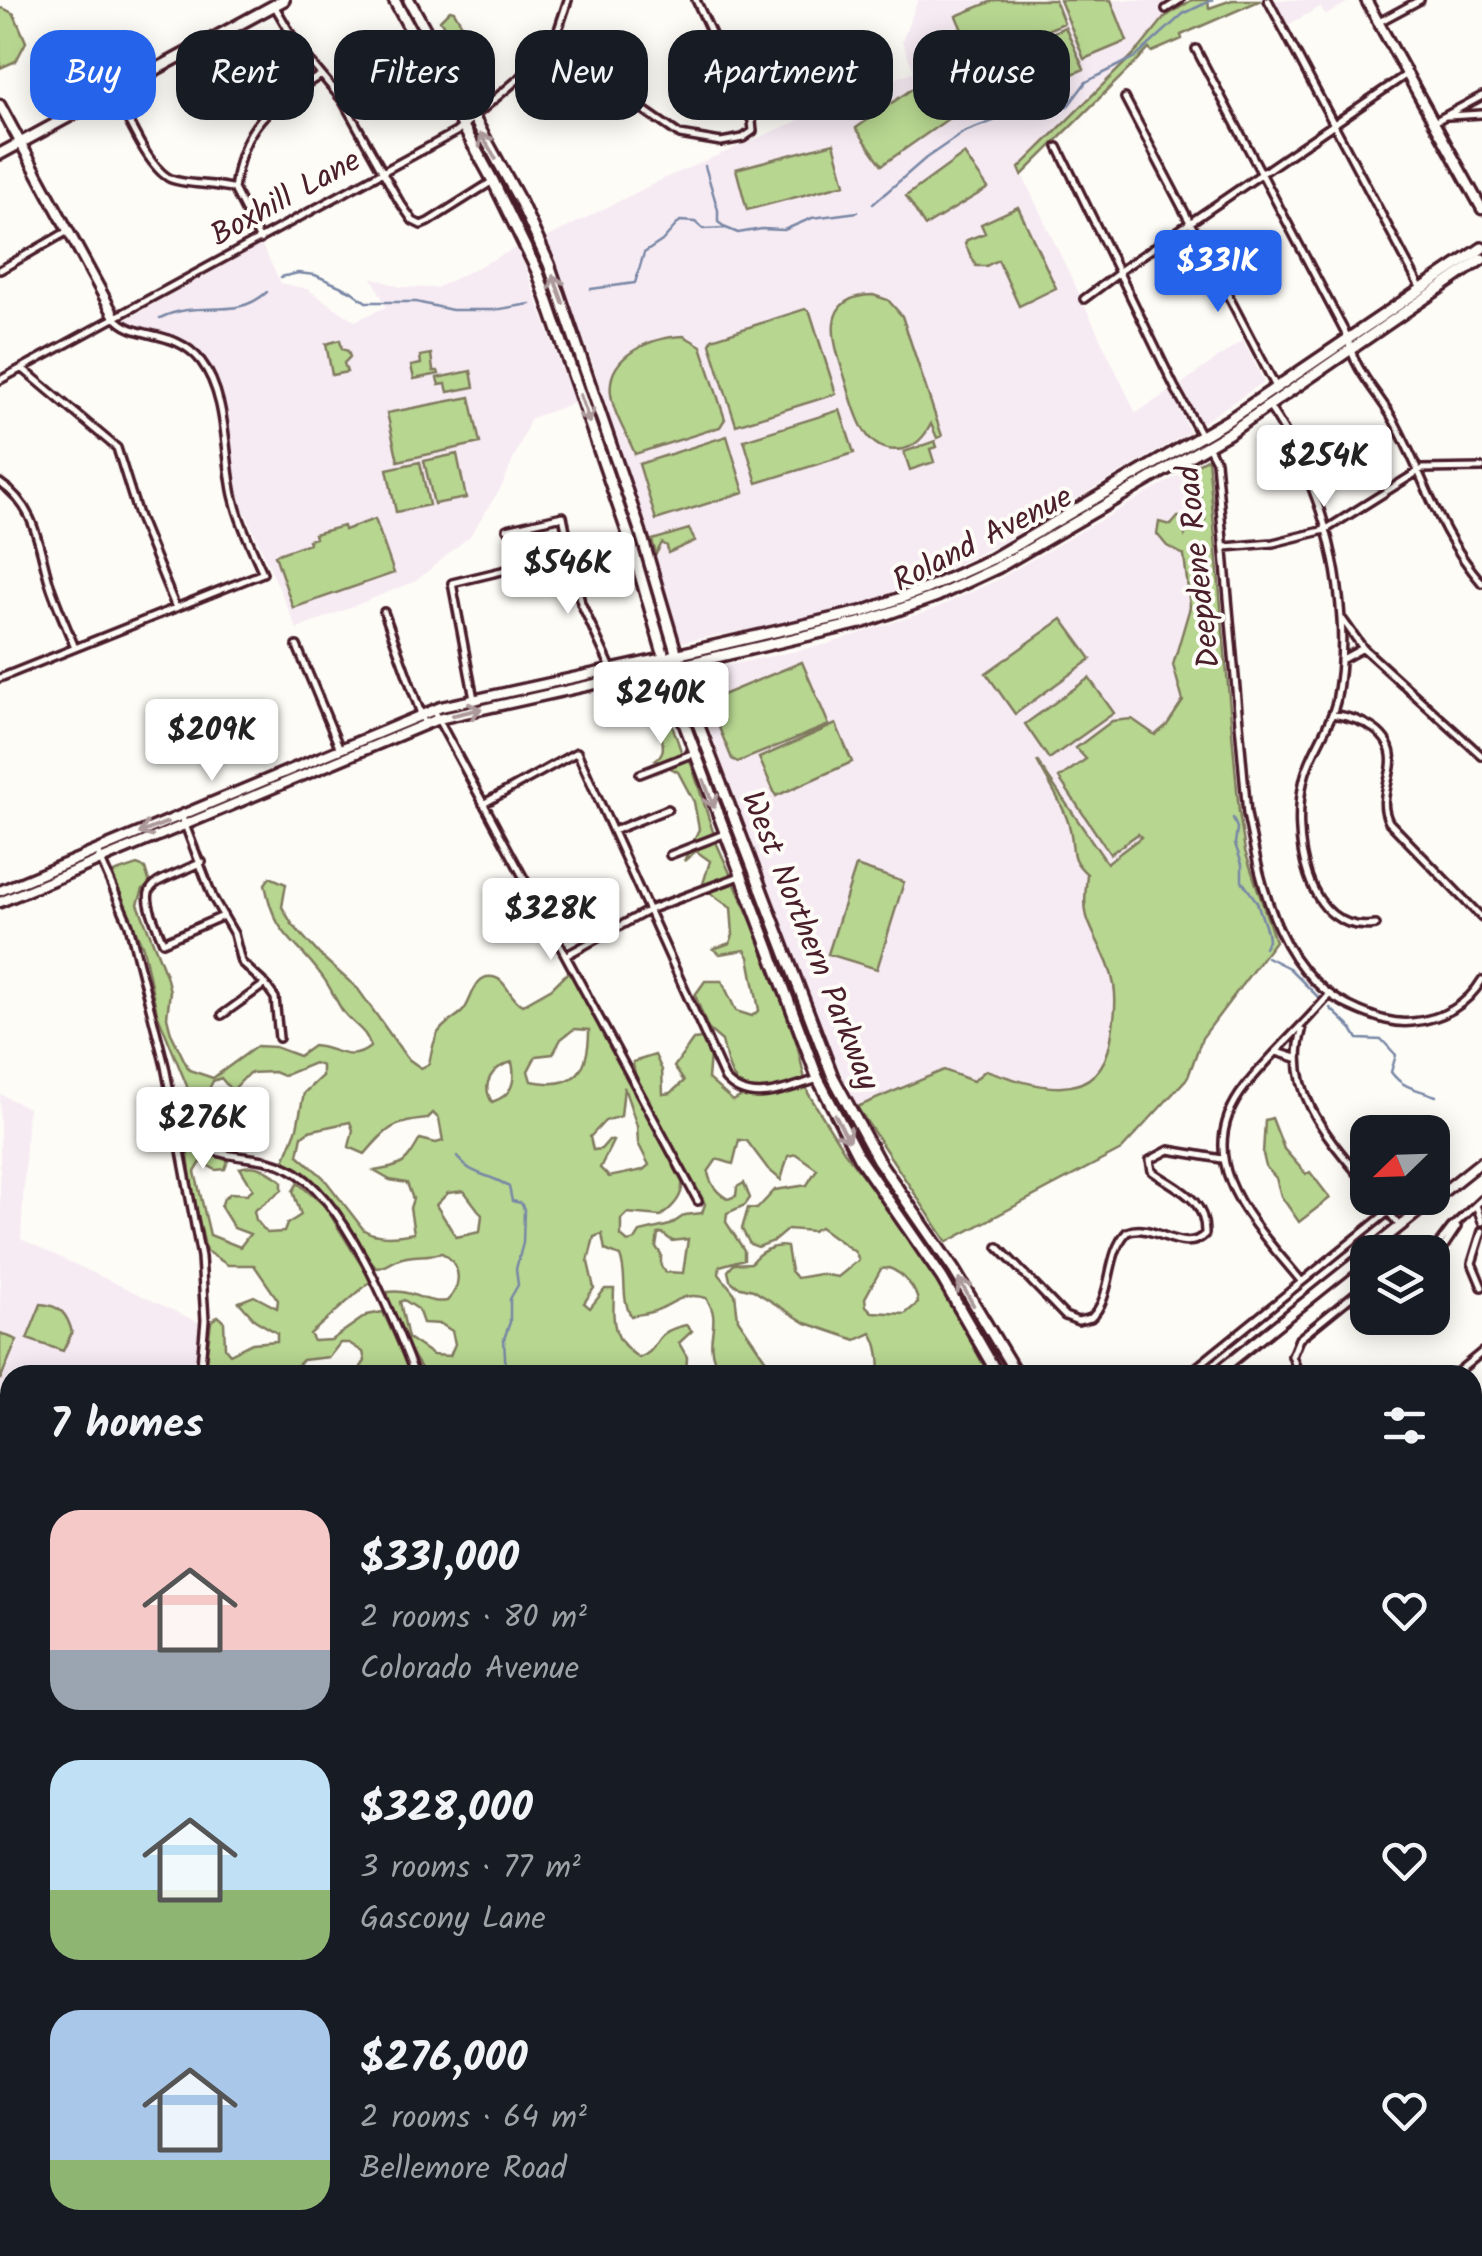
<!DOCTYPE html>
<html lang="en">
<head>
<meta charset="utf-8">
<style>
	body { margin:0; font-family:Kalam,sans-serif; background:#20242c; color:#f1f3f6; height:100vh; display:flex; flex-direction:column; font-size:38px; white-space:nowrap }
	* { box-sizing:border-box; margin:0 }
	p { font-size:32px; color:#9ea1a6 }
	.icon { flex:none; width:55px; height:55px; fill:none; stroke:currentColor; stroke-width:2; stroke-linecap:round; stroke-linejoin:round }
	.map { position:relative; flex:1; overflow:hidden }
	.sheet { position:absolute; left:0px; top:1365px; width:1482px; height:892px; display:flex; flex-direction:column; background:#171b24; border-radius:30px 30px 0 0; box-shadow:0 5px 25px #0003 }
	.sheet>* { flex:none }
	.banner { position:absolute; left:30px; top:30px; width:1422px; height:90px; display:flex; gap:20px }
	.needle { width:65px; rotate:247deg }
	.tools { position:absolute; left:1350px; top:1115px; display:grid; gap:20px }
	.tools a { display:grid; place-items:center; width:100px; height:100px; border-radius:20px; background:#171b24; box-shadow:0 5px 25px #0003; font-size:50px }
	.price { position:absolute; translate:-50% -85px; padding:0 22px; border-radius:10px; background:#fff; color:#222; font-size:32px; line-height:65px; filter:drop-shadow(0 2px 5px #0008) }
	.price::after { content:''; position:absolute; left:50%; top:60px; width:30px; height:22px; margin-left:-15px; background:inherit; clip-path:polygon(0 0,100% 0,50% 100%) }
	.price.selected { background:#2563eb; color:#fff }
	ul { padding:0; list-style:none }
	li { display:flex; align-items:center; gap:30px; height:250px; padding:0 50px }
	li span { display:grid; place-items:center; flex:none; width:280px; height:200px; border-radius:30px; color:#555 }
	li>.icon { margin-inline-start:auto }
	span .icon { width:120px; height:120px; fill:#fffc; stroke-width:1 }
	li b { font-size:42px }
	h2 { display:flex; justify-content:space-between; align-items:center; height:120px; padding:0 50px; font-size:42px }
	.tag { padding:0 35px; border-radius:30px; background:#171b24; box-shadow:0 5px 25px #0003; font-size:35px; line-height:90px }
	.tag.selected { background:#2563eb; color:#fff }
	.map>svg:first-child { display:block }
	.built { fill:#f7ebf3 }
	.green { fill:#b7d690; stroke:#807a5e; stroke-width:2.5; fill-rule:evenodd }
	.lines { fill:none; stroke-linecap:round; stroke-linejoin:round }
	.stream { stroke:#7987a5; stroke-width:2.5 }
	.street-casing { stroke:#4a1f2b; stroke-width:12 }
	.secondary-casing { stroke:#4a1f2b; stroke-width:15 }
	.primary-casing { stroke:#4a1f2b; stroke-width:16 }
	.highway-casing { stroke:#4a1f2b; stroke-width:18 }
	.street { stroke:#fdfcf7; stroke-width:5 }
	.secondary { stroke:#fdfcf7; stroke-width:8 }
	.primary { stroke:#fdfcf7; stroke-width:9 }
	.highway { stroke:#fdfcf7; stroke-width:10 }
	.tram { stroke:#4a1f2b; stroke-width:2.5 }
	.oneway { stroke:#ac999b }
	.labels { text-anchor:middle; dominant-baseline:central; stroke-width:8; stroke-linejoin:round; paint-order:stroke }
	.street-label { font-size:32px; fill:#4a1f2b; stroke:#fdfcf7 }
</style>
</head>
<body>
<div class="map">
<svg width="1482" height="2256" viewBox="0 0 1482 2256">
	<rect width="100%" height="100%" fill="#fdfcf7"/>
	<filter id="ink" filterUnits="userSpaceOnUse"><feTurbulence type="fractalNoise" baseFrequency=".01" numOctaves="2"/><feDisplacementMap in="SourceGraphic" scale="20" xChannelSelector="R" yChannelSelector="G"/><feConvolveMatrix kernelMatrix="1 2 1 2 8 2 1 2 1" color-interpolation-filters="sRGB"/></filter>
	<g filter="url(#ink)">
		<path class="built" d="M918 0H1169L1164 3 1165 17 1140 48 1019 168 1136 413 1170 391 1190 432 1001 543 919 583 859 605 790 622 681 642 592 361 544 239 665 178 914 71 902 41Z
			M1274 0H1352L1326 15 1320 7 1288 25Z
			M261 244 281 283 307 289 355 321 386 307 372 277 400 287 436 288 518 247 574 403 531 418 502 486 470 536 416 581 297 629 237 494 219 386 210 367 197 347 178 336 131 327 125 320Z
			M1243 340 1264 382 1200 424 1181 384Z
			M1208 458 1239 812 1258 897 1275 941 1202 1038 1188 1077 1121 1150 947 1242 857 1107 825 1037 691 680 695 672 824 645 934 609 997 580Z
			M0 1094 28 1108 21 1239 198 1322V1330L195 1367 184 1375H10V1821H0Z
			M33 2248H174L176 2251 174 2256H44Z"/>
		<path class="green" d="M995 0H1055L1064 23 975 60 956 16Z
			M1060 0H1111L1127 41 1084 59Z
			M1192 0H1208L1209 8 1232 0H1261L1181 35 1182 39 1152 52 1149 49 1022 175 1019 168 1140 48 1165 17Z
			M3 8 14 14 26 42 16 61 0 68V9Z
			M450 10 454 11 468 35 459 44 454 43 440 20Z
			M1065 27 1084 69 999 106 981 64Z
			M808 64 827 99 802 113 782 78Z
			M932 75 958 112 882 165 856 128Z
			M834 143 845 184 747 210 736 169Z
			M964 154 988 188 925 226 906 196Z
			M1018 207 1056 288 1019 306 998 260 986 266H976L965 244 967 240 985 233 981 224Z
			M873 295 888 300 902 316 942 436 937 438 931 424C925 436 917 446 903 449 862 457 854 406 845 378 834 344 817 296 873 295Z
			M805 309 810 312 836 394 736 425 710 344 712 339Z
			M684 336 701 346 725 419 720 427 635 454C627 434 614 416 611 394 606 355 652 337 684 336Z
			M340 340 342 349 348 351 350 357 344 363 347 372 332 375 326 344Z
			M431 354 433 371H438L439 374 414 379 411 366 421 364 420 356Z
			M471 371 474 387 448 392 446 384 439 385 437 378Z
			M470 397 480 443 398 461 387 413Z
			M840 410 854 453 757 483 744 440Z
			M727 436 744 492 656 520 639 464Z
			M935 441 937 447 930 449 934 462 910 470 904 452Z
			M457 454 466 498 434 504 424 461Z
			M1208 458 1239 812 1245 851 1275 941 1202 1038 1188 1077 1121 1150 947 1242 857 1107 944 1070 973 1081 986 1070C1032 1086 1099 1110 1111 1039 1114 1021 1117 1003 1114 985 1110 961 1096 942 1088 920 1083 906 1086 888 1087 874 1068 857 1075 851 1070 829 1065 807 1048 782 1037 761L1107 863 1141 837 1138 834 1110 854 1059 778 1086 759 1076 748 1112 721 1132 719 1155 735 1167 725 1183 701 1173 665 1190 607 1184 555 1167 546 1157 534 1159 522 1171 525 1178 517H1182L1185 535 1190 525 1205 520 1194 466Z
			M420 462 429 505 396 512 387 469Z
			M375 519 394 573 293 608 275 555 309 543 308 540 315 538 314 534 343 526 344 530Z
			M689 529 695 541 668 553 667 546 662 543 656 554 652 540Z
			M1062 619 1091 659 1015 714 986 673Z
			M802 662 829 725 738 762 732 759 708 701Z
			M1089 678 1114 713 1049 759 1025 724Z
			M670 719 681 751 691 763 717 844 761 943 797 1044 808 1093 844 1151 926 1260 989 1375H879C881 1363 878 1342 871 1333L856 1340 806 1323 753 1290 737 1286 730 1280 728 1271 734 1264 751 1263C758 1252 774 1244 787 1247L791 1271 797 1278 820 1274 838 1277 859 1260 855 1252 820 1227 812 1231 788 1229 774 1241 758 1247 750 1244 742 1229 748 1208 757 1209 775 1190 807 1185 817 1169 796 1154 788 1156 781 1180 768 1169 747 1141 739 1140 733 1164 717 1159 708 1172C710 1184 717 1193 728 1199L736 1196 737 1187 744 1183 750 1198 745 1205 727 1213 726 1222 744 1250V1259L720 1266 719 1274 735 1294 738 1319 766 1360 788 1375H725L724 1365 715 1362C704 1336 723 1322 706 1298 684 1291 675 1303 657 1310 649 1314 639 1314 631 1316 620 1297 628 1276 620 1256L605 1250 602 1234 594 1237 588 1262 594 1288 584 1303 590 1308 605 1289H614C613 1322 610 1338 639 1358 663 1349 648 1333 686 1325L692 1331 679 1343 687 1357 686 1375H426C415 1361 386 1309 388 1292 410 1288 426 1305 447 1301 463 1285 461 1264 442 1253 427 1257 412 1254 399 1259 389 1263 386 1268 376 1268L322 1190 305 1173 284 1161 297 1128 304 1093 322 1076V1066L314 1063 283 1076 274 1072 249 1073 232 1091 221 1078 213 1081 209 1089 210 1098 231 1112 225 1128 227 1144 201 1142 189 1129 185 1112 187 1086 157 1013 143 948 114 880 113 873 137 865 145 868 150 884 143 889 138 904 166 975 170 991 167 1017 171 1033 189 1070 213 1078 257 1046 275 1047 299 1056 313 1046C335 1047 350 1064 370 1047 368 1030 351 1024 342 1010 335 999 330 986 322 976 294 937 275 938 265 884L270 877 286 884 282 907 292 924 320 955 358 989 407 1058 421 1068 429 1064C431 1054 433 1042 438 1033 444 1023 455 1019 463 1011 472 1002 474 973 493 977 506 979 510 999 522 1005L552 988 570 970 682 1182C684 1197 672 1208 661 1216L627 1213 621 1219V1236L628 1242 635 1240 640 1232 670 1225 685 1215 702 1213 705 1204C692 1175 632 1086 633 1062L655 1055 662 1070 663 1094 671 1093 684 1081 674 1067 693 1040 702 1039 710 1054 708 1079 733 1101 740 1097 741 1088C727 1071 727 1060 722 1041L708 1029 695 995 705 981H722L736 1011 752 1016 759 1010 749 957 745 950 720 954 713 949 730 943 733 935 731 908 702 887 710 861 696 851 684 861 699 829 694 802 678 772 655 760C671 749 657 737 662 722ZM574 1029 589 1030C589 1071 576 1090 531 1081L528 1071 536 1056 553 1054 561 1039ZM512 1062C516 1081 513 1095 492 1102 480 1083 493 1067 512 1062ZM624 1087 637 1126 638 1143 649 1165 643 1170 609 1177 600 1168 613 1141 609 1140 601 1149 593 1150 590 1137 605 1121 621 1116ZM433 1113 439 1119 443 1141 436 1143 420 1139C405 1165 404 1166 374 1171L390 1180 407 1183 413 1199 410 1208 414 1233C398 1236 379 1239 364 1230L323 1177 298 1155 302 1136 309 1131 350 1122 353 1130 349 1147 365 1154C387 1128 393 1122 427 1119ZM464 1191 482 1215 480 1232 456 1237 436 1205 448 1193ZM662 1233 672 1241 688 1239 683 1273 666 1272 661 1266V1254L656 1247 658 1234ZM889 1268C903 1273 917 1289 918 1303L905 1314 872 1312 866 1306 865 1298 881 1269ZM404 1300 418 1309 423 1323 441 1324 452 1331 455 1344 450 1356 433 1355 408 1338 400 1302Z
			M836 724 852 762 776 796 759 758Z
			M856 866 904 882 877 969 828 954Z
			M1272 1118 1284 1149 1306 1174 1310 1172 1330 1198 1299 1222 1281 1196 1276 1178 1266 1167 1263 1154 1265 1120Z
			M237 1120 266 1123 264 1140 235 1137Z
			M187 1147H196L228 1161 225 1169 216 1170 201 1162 195 1172 210 1235 240 1247 250 1234 234 1228 221 1207 224 1198 231 1193 247 1194 253 1189 240 1168C257 1162 269 1172 282 1181V1190L254 1211 256 1220 267 1233 284 1232 287 1224 301 1215 293 1191 298 1183 325 1206 371 1281 310 1334 314 1341 331 1340 367 1315 383 1312 412 1375H361V1367L365 1361 363 1352 349 1343H340L329 1357 303 1360 291 1372 276 1367 271 1375H204L211 1322 218 1316 224 1321 225 1348 230 1354 252 1343 277 1341V1333L255 1320 239 1302 254 1296 277 1308 278 1300 254 1265H228L206 1251 192 1188Z
			M41 1304C61 1306 67 1314 72 1332L63 1351 27 1339Z
			M0 1333 17 1340 0 1380Z
			M10 1592V1810L0 1809V1598Z
			M1482 1710V1855L1473 1853 1472 1716Z
			M10 1819V1863L0 1869V1820Z
			M0 2228 10 2234V2248H33L43 2255 0 2256Z
			M360 2248H410L400 2256H353Z
			M1116 2248H1210L1213 2256H1114L1118 2254Z"/>
		<g class="lines">
			<path class="stream" d="M705 166 718 210V222L726 228
				M873 204 926 158 964 132 1033 106 1054 109 1068 106 1086 82 1137 56 1183 14 1212 0
				M281 277 298 273 315 275 351 291 366 302H416L452 310H494L530 304
				M591 289 635 283 644 253 662 241 680 221 695 222 703 229 726 228 738 233 762 229 784 230 812 218 858 212
				M160 318C202 298 233 322 267 292
				M1233 818 1237 828 1235 844 1242 864V881L1257 902 1267 932 1268 941 1264 948
				M1267 957 1289 968 1319 998
				M1330 1008 1352 1029 1358 1039 1382 1040 1396 1055 1391 1072C1403 1089 1418 1089 1436 1096
				M457 1156C469 1176 492 1174 509 1187L512 1201 521 1203 524 1209 523 1243 516 1269 518 1285 510 1299V1322L504 1339 506 1375
				M1472 1822 1482 1827
				M624 2248 632 2256
				M1361 2248 1374 2256
				M467 2256H470
				M507 2256 519 2248
				M584 2256 585 2248
				M590 2256 608 2253 610 2248"/>
			<g class="street-casing">
				<path id="street" d="M1268 0 1421 289
					M274 5 299 48 343 101 399 201 413 221 421 225 428 222 493 181
					M1166 9 1180 0
					M1379 22 1420 0
					M558 33 573 61 680 135 721 142 743 138 753 131 752 121 696 0
					M1196 49 1348 338C1353 369 1378 393 1393 419 1425 477 1437 531 1482 583
					M537 63 570 61
					M114 92C126 114 148 169 171 179 186 185 215 183 234 189L260 240
					M1125 98 1276 387
					M1448 116 1482 114
					M1434 122 1482 96
					M1058 147 1175 388 1201 435
					M234 189C243 123 268 107 321 75
					M0 270 68 231
					M1118 272 1407 74
					M1084 299 1119 273
					M22 368 117 448 138 515 176 608
					M0 380 456 132 537 63 558 30 568 0
					M1268 405C1312 470 1336 540 1341 619 1343 646 1341 675 1336 702 1329 730 1310 752 1304 779 1291 831 1304 936 1376 925
					M1207 444 1216 461 1247 814C1262 891 1280 979 1360 1011 1377 1018 1394 1024 1412 1022 1442 1019 1467 1005 1482 980
					M0 483C38 508 38 549 51 588 58 608 67 628 75 648
					M507 529 563 516 581 603 611 668
					M1225 547 1273 543 1325 530 1422 469 1482 468
					M384 612 425 725
					M1343 620 1363 648 1482 756
					M297 646 340 749
					M1341 660 1363 648
					M0 678 263 573C252 548 239 522 233 495 224 453 228 396 201 361 174 327 134 341 115 317
					M474 699 452 583 630 540
					M433 710 698 1201
					M1332 714C1360 718 1396 732 1391 767 1388 787 1379 803 1389 822L1482 918
					M640 774 694 753
					M483 804 577 752 725 1079C750 1107 788 1088 818 1079
					M182 817 213 898 234 934 241 962 265 984 275 998 279 1038
					M613 831 668 809
					M97 851 129 925 165 1066 201 1257 205 1320 200 1375
					M670 855 724 834
					M202 862C145 889 136 879 163 942L223 916
					M567 955 651 909 740 876
					M222 1015 265 984
					M1302 1031C1284 1092 1332 1142 1368 1186
					M1277 1052 1296 1058
					M179 1135C192 1141 206 1149 221 1153 244 1159 267 1157 288 1168 345 1196 393 1317 415 1375
					M1377 1198 1400 1226
					M1476 1205 1482 1222
					M1482 1231 1472 1263 1482 1287
					M998 1247 1065 1316 1078 1321 1091 1318C1114 1296 1105 1255 1127 1232 1154 1221 1183 1257 1205 1234 1206 1197 1176 1189 1152 1171L1150 1160 1169 1150 1222 1159
					M1435 1252 1445 1245 1457 1227
					M1432 1253 1451 1228 1482 1199
					M1301 1281C1256 1226 1187 1160 1245 1087 1271 1054 1302 1027 1329 995
					M1187 1375 1388 1212
					M1299 1375 1292 1356 1299 1339 1368 1283
					M1454 1375 1482 1352
					M1472 2082 1482 2089
					M0 2181 10 2191
					M217 2248 220 2256
					M306 2248 309 2256
					M707 2248 710 2256
					M867 2248 879 2256
					M1027 2248 1039 2256
					M911 2256 917 2248
					M1260 2256 1262 2248"/>
			</g>
			<g class="secondary-casing">
				<path id="secondary" d="M1366 0 1482 209
					M0 105 115 317
					M0 891 441 707 664 658
					M0 902 438 719 667 668
					M1214 1375 1482 1161
					M0 2026 10 2041
					M1472 2217 1482 2225
					M818 2248 822 2256
					M57 2256 69 2248
					M731 2256 741 2248"/>
			</g>
			<g class="primary-casing">
				<path id="primary" d="M394 0 493 181 538 273 630 540 681 715 818 1079 859 1158 942 1278 998 1375
					M409 0 521 203 549 264 640 530 694 713 833 1077 878 1160 954 1270 1017 1375
					M0 154 284 0
					M671 656 865 611 928 588 992 559 1227 421 1482 248
					M674 667 864 622 937 596 997 568 1229 433 1482 259
					M1472 1860 1482 1862
					M1472 1873 1482 1876"/>
			</g>
			<g class="highway-casing">
				<path id="highway" d="M1472 1607 1482 1603
					M1472 1644 1482 1639
					M1472 1660 1482 1654
					M1472 1676 1482 1671
					M437 2256 447 2248
					M458 2256 468 2248"/>
			</g>
			<use href="#street" class="street"/>
			<use href="#secondary" class="secondary"/>
			<use href="#primary" class="primary"/>
			<use href="#highway" class="highway"/>
			<path class="tram" d="M1472 1708 1482 1701
				M556 2256 565 2248"/>
		</g>
		<defs><path id="oneway-shaft" d="M-6 0H5M1.5-3L5.5 0L1.5 3" fill="none" stroke-width="1.6" stroke-linecap="round" stroke-linejoin="round" transform="scale(2.5)"/></defs>
		<g class="oneway">
			<use href="#oneway-shaft" transform="translate(488 146) rotate(-121)"/>
			<use href="#oneway-shaft" transform="translate(558 289) rotate(-110)"/>
			<use href="#oneway-shaft" transform="translate(585 409) rotate(71)"/>
			<use href="#oneway-shaft" transform="translate(467 712) rotate(-13)"/>
			<use href="#oneway-shaft" transform="translate(709 794) rotate(69)"/>
			<use href="#oneway-shaft" transform="translate(153 828) rotate(158)"/>
			<use href="#oneway-shaft" transform="translate(842 1128) rotate(61)"/>
			<use href="#oneway-shaft" transform="translate(966 1292) rotate(-119)"/>
		</g>
	</g>
	<g class="labels">
		<g class="street-label">
			<text transform="translate(286 199) rotate(-29)">Boxhill Lane</text>
			<text transform="translate(983 540) rotate(-27)">Roland Avenue</text>
			<text transform="translate(1200 567) rotate(-96)">Deepdene Road</text>
			<text transform="translate(809 941) rotate(68)">West Northern Parkway</text>
		</g>
	</g>
</svg>
<div class="tools">
<a><svg class="needle" viewBox="-14 -14 28 28"><path d="M0-13l5 13h-10z" fill="#e53935"/><path d="M0 13l5-13h-10z" fill="#9ea1a6"/></svg></a>
<a><svg class="icon" aria-label="layers" viewBox="0 0 24 24"><path d="M12 4l9 5-9 5-9-5zM3 14l9 5 9-5"/></svg></a>
</div>
<b class="price selected" style="left:1218px;top:315px">$331K</b>
<b class="price" style="left:1324px;top:510px">$254K</b>
<b class="price" style="left:568px;top:617px">$546K</b>
<b class="price" style="left:661px;top:747px">$240K</b>
<b class="price" style="left:212px;top:784px">$209K</b>
<b class="price" style="left:551px;top:963px">$328K</b>
<b class="price" style="left:203px;top:1172px">$276K</b>
<div class="banner">
<a class="tag selected">Buy</a>
<a class="tag">Rent</a>
<a class="tag">Filters</a>
<a class="tag">New</a>
<a class="tag">Apartment</a>
<a class="tag">House</a>
</div>
<section class="sheet">
<h2>7 homes<svg class="icon" aria-label="filters" viewBox="0 0 24 24"><path d="M4 7h16M4 17h16"/><circle cx="9" cy="7" r="2"/><circle cx="15" cy="17" r="2"/></svg></h2>
<ul>
<li><span style="background:linear-gradient(#f6c9c9 70%,#9aa5b1 0)"><svg class="icon" aria-label="home" viewBox="0 0 24 24"><path d="M3 11l9-7 9 7M6 9v11h12V9"/></svg></span><div><b>$331,000</b><p>2 rooms · 80 m²</p><p>Colorado Avenue</p></div><svg class="icon" aria-label="heart" viewBox="0 0 24 24"><path d="M12 20l-8-8c-3-5 5-10 8-4 3-6 11-1 8 4z"/></svg></li>
<li><span style="background:linear-gradient(#bfe0f5 65%,#8fb573 0)"><svg class="icon" aria-label="home" viewBox="0 0 24 24"><path d="M3 11l9-7 9 7M6 9v11h12V9"/></svg></span><div><b>$328,000</b><p>3 rooms · 77 m²</p><p>Gascony Lane</p></div><svg class="icon" aria-label="heart" viewBox="0 0 24 24"><path d="M12 20l-8-8c-3-5 5-10 8-4 3-6 11-1 8 4z"/></svg></li>
<li><span style="background:linear-gradient(#a9c7e8 75%,#8fb573 0)"><svg class="icon" aria-label="home" viewBox="0 0 24 24"><path d="M3 11l9-7 9 7M6 9v11h12V9"/></svg></span><div><b>$276,000</b><p>2 rooms · 64 m²</p><p>Bellemore Road</p></div><svg class="icon" aria-label="heart" viewBox="0 0 24 24"><path d="M12 20l-8-8c-3-5 5-10 8-4 3-6 11-1 8 4z"/></svg></li>
</ul>
</section>
</div>
</body>
</html>
